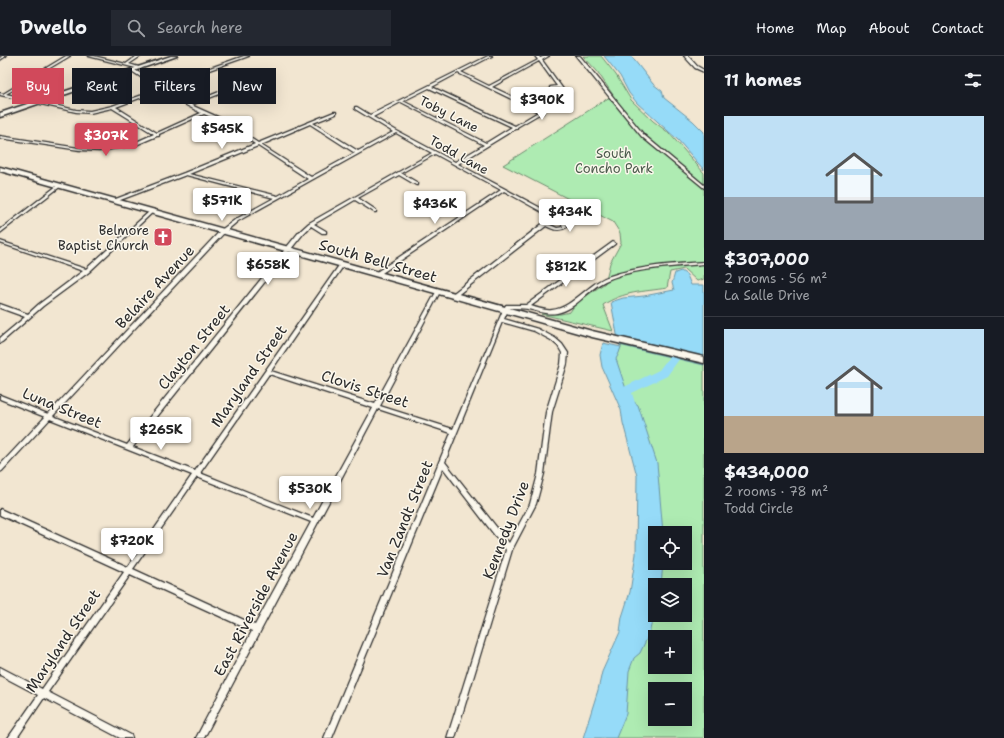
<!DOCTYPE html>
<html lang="en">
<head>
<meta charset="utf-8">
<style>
	body { margin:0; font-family:"Shantell Sans",sans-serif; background:#242831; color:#f1f3f6; height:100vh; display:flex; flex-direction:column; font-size:15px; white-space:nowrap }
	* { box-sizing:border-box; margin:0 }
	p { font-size:13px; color:#9ea1a6 }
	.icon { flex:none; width:22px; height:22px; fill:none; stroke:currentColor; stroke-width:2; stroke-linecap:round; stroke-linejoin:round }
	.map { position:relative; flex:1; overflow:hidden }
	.side { display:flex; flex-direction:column; background:#171b24; width:300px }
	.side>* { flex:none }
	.banner { position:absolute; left:12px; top:12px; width:380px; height:36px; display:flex; gap:8px }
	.tools { position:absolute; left:648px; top:470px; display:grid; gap:8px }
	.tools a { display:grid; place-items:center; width:44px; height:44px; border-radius:0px; background:#171b24; box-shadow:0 4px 16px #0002; font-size:20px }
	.price { position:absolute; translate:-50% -34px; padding:0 9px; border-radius:4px; background:#fff; color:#222; font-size:13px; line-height:26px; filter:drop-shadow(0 1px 2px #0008) }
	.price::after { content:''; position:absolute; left:50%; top:24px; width:12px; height:9px; margin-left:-6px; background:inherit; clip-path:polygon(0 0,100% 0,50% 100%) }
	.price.active { background:#d1495b; color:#fff }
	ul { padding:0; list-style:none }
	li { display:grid; align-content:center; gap:8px; height:212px; padding:0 20px }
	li+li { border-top:1px solid #363941 }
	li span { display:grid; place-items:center; height:124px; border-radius:0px; color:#555 }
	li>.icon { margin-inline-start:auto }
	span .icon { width:72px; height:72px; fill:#fffc; stroke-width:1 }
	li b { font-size:17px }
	h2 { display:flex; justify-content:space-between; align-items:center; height:48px; padding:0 20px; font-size:17px }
	.pill { padding:0 14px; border-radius:0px; background:#171b24; box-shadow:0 4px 16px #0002; font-size:14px; line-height:36px }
	.pill.active { background:#d1495b; color:#fff }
	header { display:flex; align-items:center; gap:24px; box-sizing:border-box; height:56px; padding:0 20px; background:#171b24; border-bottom:1px solid #363941 }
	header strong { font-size:19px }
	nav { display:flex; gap:22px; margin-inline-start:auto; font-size:14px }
	.search { width:280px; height:36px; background:#242831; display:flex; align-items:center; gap:10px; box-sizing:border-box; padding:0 14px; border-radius:0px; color:#9ea1a6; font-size:15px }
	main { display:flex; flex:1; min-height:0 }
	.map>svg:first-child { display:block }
	.green { fill:#aeebb2; stroke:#6c8b6e; fill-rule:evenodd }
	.water { fill:#96dbf8; stroke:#6b95a6 }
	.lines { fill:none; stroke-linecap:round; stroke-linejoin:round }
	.river { fill:#96dbf8; fill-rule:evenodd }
	.minor-casing { stroke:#2b2b2b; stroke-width:2.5 }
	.secondary-casing { stroke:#2b2b2b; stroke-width:3 }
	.minor { fill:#fbf7ec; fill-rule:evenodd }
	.secondary { fill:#fbf7ec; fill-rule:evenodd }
	.labels { text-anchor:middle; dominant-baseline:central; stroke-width:3; stroke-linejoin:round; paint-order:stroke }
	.far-street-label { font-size:13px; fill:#2b2b2b; stroke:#fbf7ec }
	.far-park-label { font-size:13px; fill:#4c5b4d; stroke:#fbf7ec }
	.far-poi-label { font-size:13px; fill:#2b2b2b; stroke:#fbf7ec; text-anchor:end }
	.street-label { font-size:15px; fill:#2b2b2b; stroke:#fbf7ec }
</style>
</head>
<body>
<header>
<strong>Dwello</strong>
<div class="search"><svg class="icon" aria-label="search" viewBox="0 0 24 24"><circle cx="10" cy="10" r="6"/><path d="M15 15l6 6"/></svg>Search here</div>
<nav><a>Home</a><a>Map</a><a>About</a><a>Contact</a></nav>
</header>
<main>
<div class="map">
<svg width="704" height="682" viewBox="0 0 704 682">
	<rect width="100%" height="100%" fill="#f2e6d1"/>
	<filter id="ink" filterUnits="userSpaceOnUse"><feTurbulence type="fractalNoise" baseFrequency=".025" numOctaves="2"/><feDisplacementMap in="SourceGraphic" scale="8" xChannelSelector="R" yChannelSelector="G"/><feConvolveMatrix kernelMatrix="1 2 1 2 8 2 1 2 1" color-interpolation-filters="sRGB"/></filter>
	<g filter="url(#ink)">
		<path class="green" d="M583 0H601L616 19 631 44 653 65 669 77 704 117V223L697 225 684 213 670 216 667 232C643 236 624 235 603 249L613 275 541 258H561L570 256 576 247 605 227 610 207 621 187 620 177 613 166 503 109 613 39 597 15Z
			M626 281 704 300V682H595L657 507H685V477H656L615 303ZM655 529H685V559H655ZM655 581H685V611H655ZM655 633H685V663H655Z"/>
		<path class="water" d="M604 0H631L653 28 662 35 664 42 693 65 704 76V114L678 84 637 47 629 37 620 20Z
			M681 215 687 219 691 229H704V309L619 289 611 246 623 242 644 240 674 234 672 227 675 217Z
			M603 287 621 291 619 297 616 303 629 342 638 349 657 407 663 477H655V507H663L661 529H655V553L649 578 640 597 634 602 629 615 626 658 616 682H583L598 634 602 616 620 576 622 561 630 536 636 498 637 420 623 367 621 354 602 311 600 299Z"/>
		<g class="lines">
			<path class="river" d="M683 287 687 288 688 291 667 320 632 337 635 347 633 350 629 351 625 350 621 335 622 332 659 314 679 288Z"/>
			<g class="minor-casing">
				<path id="minor" d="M2 0H6L0 4V2Z
					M66 0H70L6 38 76 54 90 55 112 50 159 33 133 16V14H135L159 30 244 0H249L161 31 189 48 254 22H256V24L191 49 220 62 258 87 334 56H336V58L313 67 358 95 393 76 355 53V51H357L370 59 488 0H492L461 16 489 30 538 4 535 0H539L540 2 545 0H549L542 4 568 40 543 55V57H541L517 71V73H515L458 108 554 159 570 147H572V149L557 161 566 166 567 171C560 176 553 174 546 170L455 241H451V239L551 161 504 135 379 219H375V217L501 134 435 98 401 117 418 127V129H416L399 119 358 142 376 154V156H374L355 144 314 168 326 175V177H322L311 170 303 178 133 391 195 415 340 208H344V209L271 315 375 348 436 236 438 234 440 235V236L380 350 453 373 503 254 506 249H526L613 186 615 187V188L531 250C538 252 545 255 552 254 573 252 589 226 610 220 640 210 672 208 704 206V208C674 211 633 212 605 225 588 233 577 253 557 257 546 259 538 255 528 253 522 252 515 252 509 252L504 263 538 273 555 282 562 288 568 297 567 308 552 356 544 418 536 448 512 494 455 682H447L506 494 443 412 332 682H324L451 377 378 353 260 576 204 682H196L252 575 130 519 48 636 131 679 132 682H120L44 642 17 682H8L38 639 0 619V611L42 633 124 516 0 459V453L128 511 192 419 50 363 2 415 0 416V409L45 361 0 343V339L48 358 221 174 236 163 274 142 186 119 115 146H113V144L184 117 255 88 218 64 204 58 159 78V80H157L136 89 99 95 79 94 0 82V80L79 92 99 93 134 87 154 78 112 52 90 57 76 56 0 39V37L3 38ZM539 5 557 30 550 31V33L559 32 564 40 541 54 492 31ZM458 17 538 56 515 70 432 31ZM429 32 512 71 486 87 403 45ZM161 34 184 48 201 57 157 77 116 51ZM401 46 484 89 455 106 397 75 373 61ZM310 68 355 97 311 121 261 89ZM396 77 432 97 309 167 299 176 127 389 53 360 225 176 238 165ZM258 90 308 123 278 140 189 118ZM554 163 562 168 563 171 557 172 548 168ZM502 266 534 275 551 284 558 290 562 297 561 308 546 356 538 418 530 448 509 487 445 406ZM269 318 373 352 313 462 200 417ZM197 421 311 466 255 569 133 513Z
					M88 0H94L126 8 137 0H141L129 8 142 12 140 13Z
					M576 0H580L644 79 704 129V132L642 81Z
					M684 0H688L697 10 704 14V16L695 12Z
					M58 129 61 130 0 177V174Z
					M150 155H152L153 156 89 216 43 250 2 286 0 287V282L25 261 0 252V248L28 258 39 248 83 215 0 187V185L86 213Z"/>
			</g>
			<g class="secondary-casing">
				<path id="secondary" d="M171 0H177L0 61V57Z
					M0 111 592 275 704 301V307L592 281 0 115Z"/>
			</g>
			<use href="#minor" class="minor"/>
			<use href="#secondary" class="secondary"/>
		</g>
	</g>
	<defs>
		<g id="church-square" transform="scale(1)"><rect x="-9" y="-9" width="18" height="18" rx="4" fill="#d1495b" stroke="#fbf7ec"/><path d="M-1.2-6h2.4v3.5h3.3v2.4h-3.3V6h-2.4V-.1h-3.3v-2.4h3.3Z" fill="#fff"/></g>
	</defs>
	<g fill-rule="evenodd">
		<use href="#church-square" x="163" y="181"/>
	</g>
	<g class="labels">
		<g class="far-street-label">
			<text transform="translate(449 58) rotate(27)">Toby Lane</text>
			<text transform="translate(459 99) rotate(29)">Todd Lane</text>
		</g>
		<g class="far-park-label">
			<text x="614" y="97">South<tspan x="614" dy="15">Concho Park</tspan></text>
		</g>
		<g class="far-poi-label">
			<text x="149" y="174">Belmore<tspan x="149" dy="15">Baptist Church</tspan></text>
		</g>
		<g class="street-label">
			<text transform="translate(378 205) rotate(16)">South Bell Street</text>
			<text transform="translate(155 231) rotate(-47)">Belaire Avenue</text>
			<text transform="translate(194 291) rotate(-51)">Clayton Street</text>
			<text transform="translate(249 320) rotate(-55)">Maryland Street</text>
			<text transform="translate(365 333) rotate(18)">Clovis Street</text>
			<text transform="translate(62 352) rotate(22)">Luna Street</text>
			<text transform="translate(405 463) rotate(-68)">Van Zandt Street</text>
			<text transform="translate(506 474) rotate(-69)">Kennedy Drive</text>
			<text transform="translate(256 548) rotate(-62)">East Riverside Avenue</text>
			<text transform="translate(63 585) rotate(-56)">Maryland Street</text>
		</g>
	</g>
</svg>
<div class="tools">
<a><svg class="icon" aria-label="locate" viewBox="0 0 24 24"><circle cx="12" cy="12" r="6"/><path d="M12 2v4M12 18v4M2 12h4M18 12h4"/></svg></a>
<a><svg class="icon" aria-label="layers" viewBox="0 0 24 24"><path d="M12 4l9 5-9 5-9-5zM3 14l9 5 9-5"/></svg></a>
<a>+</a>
<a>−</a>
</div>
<b class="price" style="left:542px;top:65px">$390K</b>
<b class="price" style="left:222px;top:94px">$545K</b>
<b class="price active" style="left:106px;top:101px">$307K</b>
<b class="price" style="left:222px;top:166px">$571K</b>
<b class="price" style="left:435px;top:169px">$436K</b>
<b class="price" style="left:570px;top:177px">$434K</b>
<b class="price" style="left:268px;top:230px">$658K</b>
<b class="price" style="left:566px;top:232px">$812K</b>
<b class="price" style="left:161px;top:395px">$265K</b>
<b class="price" style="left:310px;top:454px">$530K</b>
<b class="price" style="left:132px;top:506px">$720K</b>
<div class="banner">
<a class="pill active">Buy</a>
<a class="pill">Rent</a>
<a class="pill">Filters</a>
<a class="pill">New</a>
</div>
</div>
<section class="side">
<h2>11 homes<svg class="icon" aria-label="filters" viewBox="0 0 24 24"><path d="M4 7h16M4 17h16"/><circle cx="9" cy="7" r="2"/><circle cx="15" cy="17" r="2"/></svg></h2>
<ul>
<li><span style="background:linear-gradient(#bfe0f5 65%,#9aa5b1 0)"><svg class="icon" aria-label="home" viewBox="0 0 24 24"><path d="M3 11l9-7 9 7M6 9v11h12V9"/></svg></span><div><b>$307,000</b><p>2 rooms · 56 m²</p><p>La Salle Drive</p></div></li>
<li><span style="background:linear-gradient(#bfe0f5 70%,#b9a48a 0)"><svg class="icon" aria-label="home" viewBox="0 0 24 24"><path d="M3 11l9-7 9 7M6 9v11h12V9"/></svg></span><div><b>$434,000</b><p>2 rooms · 78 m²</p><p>Todd Circle</p></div></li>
</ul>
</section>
</main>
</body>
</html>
